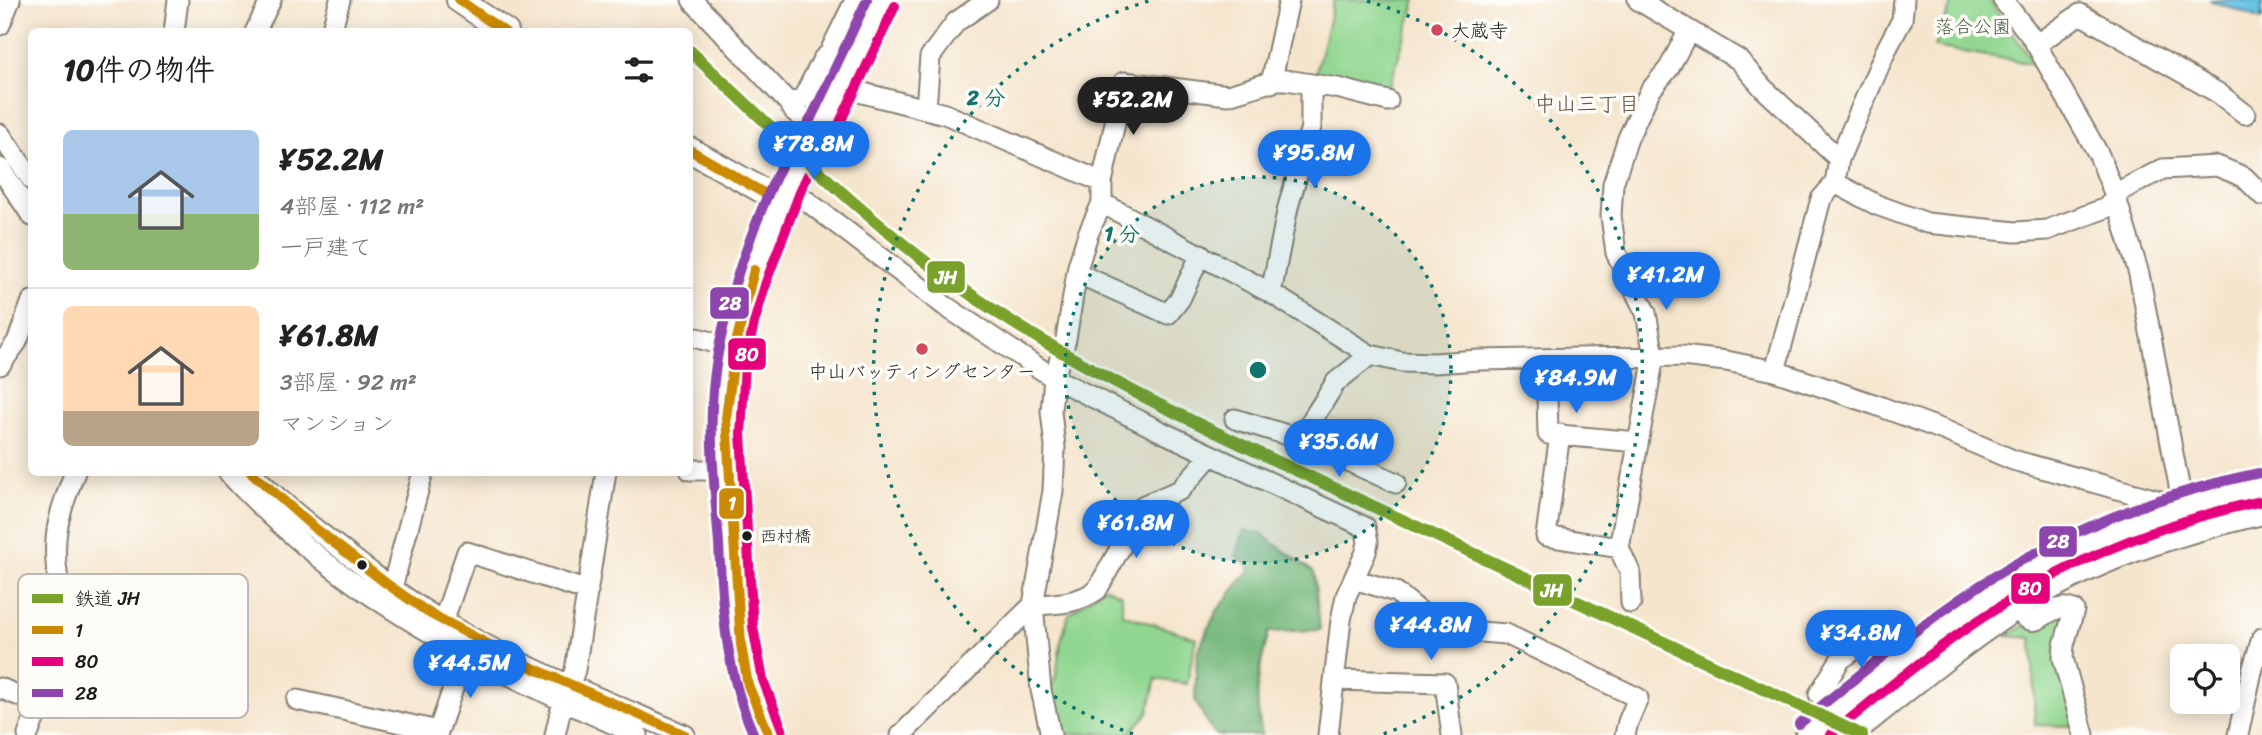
<!DOCTYPE html>
<html lang="ja">
<head>
<meta charset="utf-8">
<style>
	body { margin:0; font-family:Sriracha,"Klee One",sans-serif; background:#f2f2f2; color:#222; height:100vh; display:flex; flex-direction:column; font-size:26px; white-space:nowrap }
	* { box-sizing:border-box; margin:0 }
	p { font-size:23px; color:#767676 }
	.icon { flex:none; width:38px; height:38px; fill:none; stroke:currentColor; stroke-width:2; stroke-linecap:round; stroke-linejoin:round }
	.map { position:relative; flex:1; overflow:hidden }
	.details { position:absolute; left:28px; top:28px; width:665px; height:448px; display:flex; flex-direction:column; background:#fff; border-radius:10px; box-shadow:0 4px 18px #0003 }
	.details>* { flex:none }
	.fabs { position:absolute; left:2170px; top:644px; display:grid; gap:14px }
	.fabs a { display:grid; place-items:center; width:70px; height:70px; border-radius:10px; background:#fff; box-shadow:0 4px 18px #0003; font-size:35px }
	.price { position:absolute; translate:-50% -60px; padding:0 16px; border-radius:24px; background:#1a73e8; color:#fff; font-size:23px; line-height:46px; filter:drop-shadow(0 2px 4px #0008) }
	.price::after { content:''; position:absolute; left:50%; top:42px; width:21px; height:16px; margin-left:-10px; background:inherit; clip-path:polygon(0 0,100% 0,50% 100%) }
	.price.active { background:#222; color:#fff }
	ul { padding:0; list-style:none }
	li { display:flex; align-items:center; gap:21px; height:175px; padding:0 35px }
	li+li { border-top:2px solid #e0e0e0 }
	li span { display:grid; place-items:center; flex:none; width:196px; height:140px; border-radius:10px; color:#555 }
	li>.icon { margin-inline-start:auto }
	span .icon { width:84px; height:84px; fill:#fffc; stroke-width:1 }
	li b { font-size:30px }
	h2 { display:flex; justify-content:space-between; align-items:center; height:84px; padding:0 35px; font-size:30px }
	.map>svg:first-child { display:block }
	.green { fill:#92d791; stroke:#577a56; stroke-width:2 }
	.forest { fill:#75b87b; stroke:#486a4c; stroke-width:2 }
	.water { fill:#67c3e5; stroke:#427080; stroke-width:2 }
	.lines { fill:none; stroke-linecap:round; stroke-linejoin:round }
	.stream { stroke:#67c3e5; stroke-width:5 }
	.minor-casing { stroke:#888074; stroke-width:23 }
	.major-casing { stroke:#888074; stroke-width:28 }
	.minor { stroke:#fff; stroke-width:19 }
	.major { stroke:#fff; stroke-width:24 }
	.bus-1-casing { stroke:#fdfcf7; stroke-width:16 }
	.bus-2-casing { stroke:#fdfcf7; stroke-width:16 }
	.bus-3-casing { stroke:#fdfcf7; stroke-width:16 }
	.bus-1 { stroke:#cb8a06; stroke-width:10 }
	.bus-2 { stroke:#e5007d; stroke-width:10 }
	.bus-3 { stroke:#8e44ad; stroke-width:10 }
	.rail-1-casing { stroke:#fdfcf7; stroke-width:18 }
	.rail-1 { stroke:#7aa12c; stroke-width:12 }
	.ring { fill:none; stroke:#0f766e; stroke-width:3.5; stroke-dasharray:3.5 7 }
	.poi-dot { fill:#d1495b; stroke:#fdfcf7; stroke-width:2.5 }
	.bus-dot { fill:#1c1c1c; stroke:#fdfcf7; stroke-width:2.5 }
	.labels { text-anchor:middle; dominant-baseline:central; stroke-width:7; stroke-linejoin:round; paint-order:stroke }
	.bus-label { font-size:17px; fill:#1c1c1c; stroke:#fdfcf7; text-anchor:start }
	.park-label { font-size:19px; fill:#455d45; stroke:#fdfcf7 }
	.poi-label { font-size:19px; fill:#1c1c1c; stroke:#fdfcf7; text-anchor:start }
	.neighbourhood-label { font-size:21px; fill:#64493f; stroke:#fdfcf7 }
	.key { fill:#fdfcf7; stroke:#bab9b5; stroke-width:2 }
	.key-label { font-size:19px; fill:#1c1c1c }
	.centre { fill:#0f766e; stroke:#fdfcf7; stroke-width:3.5 }
	.ring-label { font-size:21px; text-anchor:middle; font-weight:bold; fill:#0f766e; stroke:#fdfcf7; stroke-width:7; stroke-linejoin:round; paint-order:stroke }
	.line-badge { stroke:#fdfcf7; stroke-width:2.5 }
	.badge-label { font-size:19px; text-anchor:middle; font-weight:bold; fill:#fff }
</style>
</head>
<body>
<div class="map">
<svg width="2262" height="735" viewBox="0 0 2262 735">
	<rect width="100%" height="100%" fill="#fdfcf7"/>
	<filter id="ink" filterUnits="userSpaceOnUse"><feTurbulence type="fractalNoise" baseFrequency=".0143" numOctaves="2"/><feDisplacementMap in="SourceGraphic" scale="14" xChannelSelector="R" yChannelSelector="G"/><feConvolveMatrix kernelMatrix="1 2 1 2 8 2 1 2 1" color-interpolation-filters="sRGB"/></filter>
	<filter id="wash" filterUnits="userSpaceOnUse"><feTurbulence type="fractalNoise" baseFrequency=".00686" numOctaves="4" result="noise"/><feDisplacementMap in="SourceGraphic" scale="28" xChannelSelector="R" yChannelSelector="G"/><feGaussianBlur stdDeviation="1.57" result="paint"/><feColorMatrix in="noise" values="0 0 0 0 0 0 0 0 0 0 0 0 0 0 0 0 0 1.4 0 .05"/><feComposite in="paint" operator="in"/></filter>
	<g filter="url(#wash)">
		<rect width="100%" height="100%" fill="#f5e5cd"/>
		<path class="green" d="M1334 0H1416L1389 87 1316 72Z
			M1953 0H1989L2035 64 1934 47Z
			M1104 587 1122 595V614L1196 638 1187 684 1156 679 1148 713 1128 735 1094 733 1059 735 1049 692 1056 676 1061 641 1069 614Z
			M2059 614 2069 615 2075 726 2035 725 2032 638 2007 636 2023 626 2043 628Z"/>
		<path class="forest" d="M1244 530 1261 534 1314 572 1320 630 1269 632C1258 672 1253 694 1262 735H1217L1210 728 1195 700 1197 653 1216 612 1251 568 1236 556Z"/>
		<path class="water" d="M2209 0H2262V19Z"/>
		<g class="lines">
			<path class="stream" d="M872 88 890 84"/>
		</g>
	</g>
	<g filter="url(#ink)">
		<g class="lines">
			<g class="minor-casing">
				<path id="minor" d="M692 0 788 102 795 112 813 125
					M1638 0 1739 60 1763 88 1839 159
					M2003 0 2033 39 2099 155 2116 198 2139 274 2185 517
					M0 25 10 0
					M174 32 178 0
					M255 32 271 0
					M331 32 340 0
					M2036 45 2080 14 2218 93 2245 114
					M1271 83 1289 0
					M828 84 945 114 1102 182
					M1388 101 1337 88 1286 80H1277L1228 95 1124 82 1102 182V203L1271 293 1370 355 1402 362 1434 363 1479 360 1682 356 1726 361 1775 371 1876 405 1946 431 2013 460 2182 507
					M788 102 799 101 803 98 823 59 834 49
					M926 108 930 57 956 22 988 0
					M0 134 32 180
					M0 168 32 216
					M1835 183 1877 205 1927 223 2016 232 2047 230 2106 208 2122 190 2163 169 2217 166 2244 177 2262 195
					M787 186 945 306 1054 378 1162 432 1365 527 1368 542 1366 552 1346 596 1341 620 1328 735
					M1077 273 1168 314 1180 299 1201 254
					M1271 293 1288 207 1311 127V85
					M690 336 734 348
					M1546 359 1548 434 1638 442
					M0 365 17 342 32 301
					M1775 371 1821 199 1835 183 1839 159 1887 48 1902 20 1904 0
					M1235 419 1300 439 1336 382 1370 355
					M1560 434 1546 536 1619 548
					M1300 439 1396 483
					M690 470H729
					M228 472C247 494 268 513 289 532 393 624 513 679 638 735
					M251 472C276 498 303 520 332 542 368 570 404 599 444 622 521 667 604 700 685 735
					M1354 579 1396 592 1441 629 1506 634 1638 698 1628 722 1625 735
					M392 588 423 472
					M1631 603 1630 572 1619 548 1654 356 1646 313 1616 253 1611 216 1613 184 1628 138 1650 91 1669 68 1688 32
					M2016 607C2035 636 2041 610 2062 608 2066 607 2070 609 2074 610L2064 645 2063 658 2084 735
					M443 622 467 552 588 591
					M63 625H98L178 643
					M1334 680 1445 683 1452 735
					M0 688 39 704
					M1819 694 1840 660 1868 640 1887 636 1897 641 1909 654
					M297 700 438 731
					M28 735C40 701 62 661 63 627 64 606 57 583 56 562 53 529 63 503 75 472
					M437 735 465 654
					M555 735 560 713 575 670 606 472
					M901 735 1033 605C1056 604 1077 604 1097 590L1144 505 1180 490 1211 455
					M1051 735 1041 690 1033 605 1053 491 1055 447 1051 411 1054 378 1066 339 1078 266 1088 234 1102 203
					M2238 735 2252 671 2262 638"/>
			</g>
			<g class="major-casing">
				<path id="major" d="M459 0 506 32
					M825 92 833 64 834 49 858 0
					M690 150 781 201
					M769 735C734 669 736 590 731 517 729 473 724 428 728 384 734 325 754 270 776 215 787 186 798 154 820 131L882 0
					M1808 735C1872 683 1938 628 2009 584 2085 538 2174 503 2262 487
					M1849 735C1903 692 1956 647 2014 609 2089 560 2176 532 2262 512"/>
			</g>
			<use href="#minor" class="minor"/>
			<use href="#major" class="major"/>
			<g class="bus-1-casing">
				<path id="bus-1" d="M459 0 505 32
					M690 150 762 192
					M754 270 736 343 726 418 741 645 748 685 769 735
					M251 472 311 525 387 584 429 613 533 668 685 735"/>
			</g>
			<g class="bus-2-casing">
				<path id="bus-2" d="M782 729 763 680 753 627 741 434 745 364 754 323 766 282 802 187 817 157 833 137 895 6
					M1830 735C1891 686 1951 634 2019 595 2094 550 2176 519 2262 501"/>
			</g>
			<g class="bus-3-casing">
				<path id="bus-3" d="M1799 724C1865 671 1930 615 2003 571 2082 524 2169 492 2259 473
					M754 735C726 674 722 610 719 544 715 490 708 434 714 380 722 310 751 228 782 164 789 148 802 135 810 120 830 80 848 40 867 0"/>
			</g>
			<use href="#bus-1" class="bus-1"/>
			<use href="#bus-2" class="bus-2"/>
			<use href="#bus-3" class="bus-3"/>
			<g class="rail-1-casing">
				<path id="rail-1" d="M690 51C780 135 868 224 970 294 1092 379 1230 439 1364 502 1530 580 1696 657 1862 735"/>
			</g>
			<use href="#rail-1" class="rail-1"/>
		</g>
	</g>
	<circle cx="1258" cy="370" r="193" fill="#0f766e" fill-opacity=".12"/>
	<g class="ring">
		<circle cx="1258" cy="370" r="193"/>
		<path d="M1133 734A385 385 0 0 1 1149 1M1367 1A385 385 0 0 1 1383 734"/>
	</g>
	<g class="poi-dot">
		<circle cx="1437" cy="30" r="7"/>
		<circle cx="922" cy="349" r="7"/>
	</g>
	<g class="bus-dot">
		<circle cx="747" cy="536" r="6"/>
		<circle cx="362" cy="565" r="6"/>
	</g>
	<g class="labels">
		<g class="bus-label">
			<text x="760" y="536">西村橋</text>
		</g>
		<g class="park-label">
			<text x="1973" y="26">落合公園</text>
		</g>
		<g class="poi-label">
			<text x="1451" y="30">大蔵寺</text>
			<text x="922" y="371" text-anchor="middle">中山バッティングセンター</text>
		</g>
		<g class="neighbourhood-label">
			<text x="1587" y="104">中山三丁目</text>
		</g>
	</g>
	<rect x="18" y="574" width="230" height="144" rx="10" class="key"/>
	<rect x="32" y="594" width="31" height="9" fill="#7aa12c"/>
	<rect x="32" y="626" width="31" height="8" fill="#cb8a06"/>
	<rect x="32" y="657" width="31" height="9" fill="#e5007d"/>
	<rect x="32" y="689" width="31" height="8" fill="#8e44ad"/>
	<g class="key-label">
		<text x="75" y="605">鉄道 JH</text>
		<text x="75" y="637">1</text>
		<text x="75" y="668">80</text>
		<text x="75" y="700">28</text>
	</g>
	<circle cx="1258" cy="370" r="10" class="centre"/>
	<g class="ring-label">
		<text x="986" y="105">2 分</text>
		<text x="1122" y="241">1 分</text>
	</g>
	<g class="line-badge">
		<rect x="926" y="260" width="40" height="34" rx="7" fill="#7aa12c"/>
		<rect x="709" y="286" width="41" height="34" rx="7" fill="#8e44ad"/>
		<rect x="727" y="337" width="40" height="34" rx="7" fill="#e5007d"/>
		<rect x="718" y="487" width="27" height="33" rx="7" fill="#cb8a06"/>
		<rect x="2038" y="525" width="40" height="33" rx="7" fill="#8e44ad"/>
		<rect x="2010" y="572" width="41" height="33" rx="7" fill="#e5007d"/>
		<rect x="1532" y="573" width="41" height="34" rx="7" fill="#7aa12c"/>
	</g>
	<g class="badge-label">
		<text x="946" y="284">JH</text>
		<text x="730" y="310">28</text>
		<text x="747" y="361">80</text>
		<text x="732" y="510">1</text>
		<text x="2058" y="548">28</text>
		<text x="2030" y="595">80</text>
		<text x="1552" y="597">JH</text>
	</g>
</svg>
<div class="fabs">
<a><svg class="icon" aria-label="locate" viewBox="0 0 24 24"><circle cx="12" cy="12" r="6"/><path d="M12 2v4M12 18v4M2 12h4M18 12h4"/></svg></a>
</div>
<b class="price active" style="left:1133px;top:137px">¥52.2M</b>
<b class="price" style="left:814px;top:181px">¥78.8M</b>
<b class="price" style="left:1314px;top:190px">¥95.8M</b>
<b class="price" style="left:1666px;top:312px">¥41.2M</b>
<b class="price" style="left:1576px;top:415px">¥84.9M</b>
<b class="price" style="left:1339px;top:479px">¥35.6M</b>
<b class="price" style="left:1136px;top:560px">¥61.8M</b>
<b class="price" style="left:1431px;top:662px">¥44.8M</b>
<b class="price" style="left:1861px;top:670px">¥34.8M</b>
<b class="price" style="left:470px;top:700px">¥44.5M</b>
<section class="details">
<h2>10件の物件<svg class="icon" aria-label="filters" viewBox="0 0 24 24"><path d="M4 7h16M4 17h16"/><circle cx="9" cy="7" r="2"/><circle cx="15" cy="17" r="2"/></svg></h2>
<ul>
<li><span style="background:linear-gradient(#a9c7e8 60%,#8fb573 0)"><svg class="icon" aria-label="home" viewBox="0 0 24 24"><path d="M3 11l9-7 9 7M6 9v11h12V9"/></svg></span><div><b>¥52.2M</b><p>4部屋 · 112 m²</p><p>一戸建て</p></div></li>
<li><span style="background:linear-gradient(#ffd9b3 75%,#b9a48a 0)"><svg class="icon" aria-label="home" viewBox="0 0 24 24"><path d="M3 11l9-7 9 7M6 9v11h12V9"/></svg></span><div><b>¥61.8M</b><p>3部屋 · 92 m²</p><p>マンション</p></div></li>
</ul>
</section>
</div>
</body>
</html>
